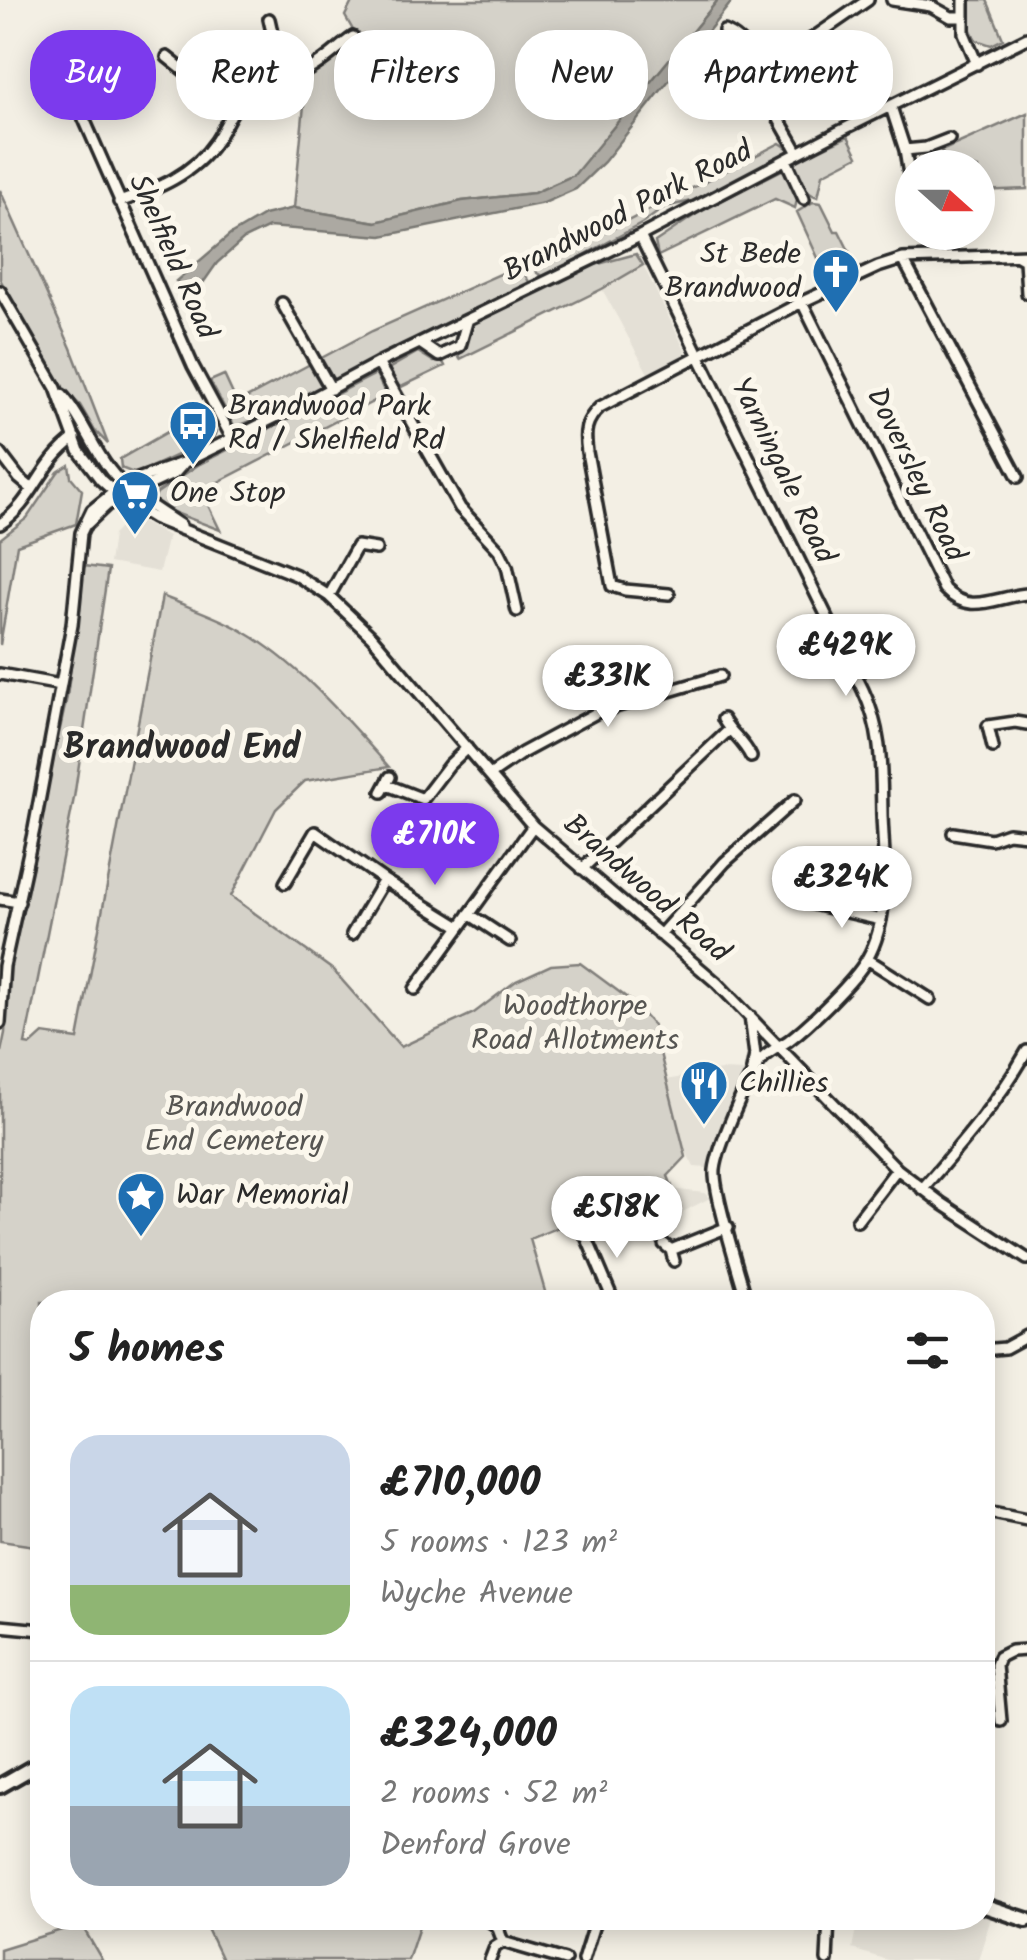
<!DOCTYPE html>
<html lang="en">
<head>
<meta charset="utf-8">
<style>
	body { margin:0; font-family:Kalam,sans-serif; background:#f2f2f2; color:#222; height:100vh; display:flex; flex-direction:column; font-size:38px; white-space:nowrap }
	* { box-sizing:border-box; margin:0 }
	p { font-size:32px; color:#767676 }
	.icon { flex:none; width:55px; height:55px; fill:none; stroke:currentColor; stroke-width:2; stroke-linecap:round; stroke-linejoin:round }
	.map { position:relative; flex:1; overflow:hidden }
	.side { position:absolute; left:30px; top:1290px; width:965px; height:640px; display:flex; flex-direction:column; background:#fff; border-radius:40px; box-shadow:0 5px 25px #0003 }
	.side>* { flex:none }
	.top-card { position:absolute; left:30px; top:30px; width:968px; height:90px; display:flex; gap:20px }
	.needle { width:65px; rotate:111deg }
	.buttons { position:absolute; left:895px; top:150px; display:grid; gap:20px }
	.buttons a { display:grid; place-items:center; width:100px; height:100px; border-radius:50%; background:#fff; box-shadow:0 5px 25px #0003; font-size:50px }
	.price { position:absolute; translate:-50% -85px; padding:0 22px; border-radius:35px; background:#fff; color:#222; font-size:32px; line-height:65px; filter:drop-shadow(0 2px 5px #0008) }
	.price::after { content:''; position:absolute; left:50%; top:60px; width:30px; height:22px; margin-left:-15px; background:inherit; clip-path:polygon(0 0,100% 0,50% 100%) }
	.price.selected { background:#7c3aed; color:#fff }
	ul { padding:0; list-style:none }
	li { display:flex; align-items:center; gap:30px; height:250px; padding:0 40px }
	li+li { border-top:2px solid #e0e0e0 }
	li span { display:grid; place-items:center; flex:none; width:280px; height:200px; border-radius:30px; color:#555 }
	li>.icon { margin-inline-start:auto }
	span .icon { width:120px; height:120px; fill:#fffc; stroke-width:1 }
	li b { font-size:42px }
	h2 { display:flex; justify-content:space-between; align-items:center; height:120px; padding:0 40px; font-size:42px }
	.tag { padding:0 35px; border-radius:40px; background:#fff; box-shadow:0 5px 25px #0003; font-size:35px; line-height:90px }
	.tag.selected { background:#7c3aed; color:#fff }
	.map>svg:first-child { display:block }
	.built { fill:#e4e0d6 }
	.green { fill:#d5d2c9; stroke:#807e7a; stroke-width:2.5 }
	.water { fill:#aca9a2; stroke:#787772; stroke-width:2.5 }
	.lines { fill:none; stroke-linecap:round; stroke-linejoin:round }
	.minor-casing { stroke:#2b2b2b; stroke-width:16 }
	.highway-casing { stroke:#2b2b2b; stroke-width:20 }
	.minor { stroke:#fbf7ec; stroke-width:9 }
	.highway { stroke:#fbf7ec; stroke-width:12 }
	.labels { text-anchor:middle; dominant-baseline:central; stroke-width:10; stroke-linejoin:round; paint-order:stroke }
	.street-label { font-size:30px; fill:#2b2b2b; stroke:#fbf7ec }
	.poi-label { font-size:30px; fill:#2b2b2b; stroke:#fbf7ec; text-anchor:start }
	.park-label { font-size:30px; fill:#565552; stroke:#fbf7ec }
	.quarter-label { font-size:35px; font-weight:bold; fill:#2b2b2b; stroke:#fbf7ec }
</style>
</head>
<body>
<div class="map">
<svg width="1027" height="1960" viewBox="0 0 1027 1960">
	<rect width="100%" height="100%" fill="#f3efe4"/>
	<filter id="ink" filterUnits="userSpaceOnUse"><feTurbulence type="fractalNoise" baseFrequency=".01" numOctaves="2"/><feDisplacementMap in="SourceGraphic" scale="20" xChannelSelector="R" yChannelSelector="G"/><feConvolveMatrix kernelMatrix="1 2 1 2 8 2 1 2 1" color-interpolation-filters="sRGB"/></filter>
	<g filter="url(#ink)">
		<path class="built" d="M643 265 685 350V353L650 377 602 289Z
			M137 520 168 536 159 572 109 563 113 535 125 523Z
			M721 1070 745 1071 707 1168 694 1167 680 1140 666 1080Z
			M655 1187 704 1193 710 1198 655 1226 641 1194Z
			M983 1915 991 1918 978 1960H887L852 1949 858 1918Z"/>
		<path class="green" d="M353 0H718L575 175 534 193 462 201 376 222 294 208 304 105 301 82 358 39 345 16Z
			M970 0H987L1003 39 991 45 976 40 970 28Z
			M1027 113V189L978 191V168L951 167 941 151Z
			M848 136 858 156 823 174 818 197C803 193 799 180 792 166L794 161Z
			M780 143 789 149 786 155 692 201 665 207 643 223 544 277 537 273 536 268Z
			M782 170 787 172 798 196 795 208 775 199 658 256 655 242 701 211Z
			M0 190 71 348 108 444 95 431 80 405 56 382 0 279Z
			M813 202 821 203 835 231H839L857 267 829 282 797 212Z
			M636 254 643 265 602 289 460 359 457 353 463 348 472 325 587 267Z
			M520 265 530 284 370 361 277 411 235 427 210 381 224 375 237 403 372 331Z
			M418 352 434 362 442 360 445 366 395 390 389 375 390 368Z
			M376 374 386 395 207 488 204 497 220 530 157 506 154 498 157 493 198 465Z
			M206 410 216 431 214 438 136 474 121 468 120 459Z
			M69 465 71 477 82 490 76 524 17 545 0 645V539L27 518 58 472Z
			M84 566 108 569 74 798 25 1044 31 1045 43 1034 78 1039 162 596C188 607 216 616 241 630 299 663 345 718 389 767L305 781 276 809 231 896 333 970 401 1047 474 1013 516 981 551 965 580 963 630 1000 653 1025 686 1157 668 1176 673 1189 655 1187 530 1239 548 1302H42V1547L0 1541V1057L5 1033 9 961 67 697Z
			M202 1918H422L408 1960H222Z
			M81 1924 102 1960H0V1949Z"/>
		<path class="water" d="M718 0H733L604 162 576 189 544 203 382 236 269 227 244 239 217 263 196 293 189 294 176 281 230 235 264 215 294 208 376 222 462 201 534 193 574 175Z"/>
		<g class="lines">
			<g class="minor-casing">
				<path id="minor" d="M892 0 931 6 951 17H962
					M964 0V33L977 64
					M269 19 282 76
					M724 31C753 43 761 76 771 103 778 120 790 137 798 153
					M167 57 232 109
					M762 73 868 0
					M73 94 57 74 61 56 67 52 74 54 79 68 73 94 193 366 232 438
					M891 107 905 150 912 193
					M905 150 926 148 949 139
					M786 160 804 199
					M119 202C157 189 193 175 216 141 228 123 233 104 251 90 268 79 286 80 302 73 321 65 337 48 353 37
					M640 236 863 690C883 732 881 771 882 816 884 863 891 917 867 959 855 981 809 1025 788 1041 780 1046 770 1051 763 1058 749 1072 717 1150 715 1170 713 1192 740 1275 747 1302
					M1018 256 1025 260 1027 293
					M903 259 1018 477
					M0 291 56 388 79 451 101 480 121 498 153 518 296 575 329 596 372 637 533 826 717 983 897 1169 943 1204 1027 1259
					M802 302 944 589C970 616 995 597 1027 594
					M282 303 331 389
					M420 343 439 356 460 346 467 322
					M378 363 460 508 499 550 507 566 517 611
					M62 395C82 417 91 446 110 470 128 494 156 508 180 525
					M0 453 19 478 31 488
					M0 524C34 502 39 464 75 438
					M87 524 107 505 175 473 183 464
					M669 594 625 590 612 586 587 452C584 432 585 421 600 407L802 302 878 267 903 259 1027 255
					M329 596 357 546 376 549
					M0 674 61 685
					M723 719C731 734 744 741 751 757
					M993 747 988 726 1015 722 1027 724
					M490 775 522 753 598 712 720 676
					M387 785 423 799 449 765 467 748
					M382 792 390 777
					M953 833 991 839 1008 833 1027 835
					M582 869 729 730
					M285 883 315 832 384 880 460 927 533 826
					M0 899 19 902
					M813 904 881 920
					M469 914 510 941
					M352 934 384 880
					M660 935 725 862 795 800
					M867 959 930 999
					M415 989 460 927
					M750 1016 755 1055 752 1070
					M0 1023 4 966 34 829 72 625 81 533 92 510 124 484 185 462 296 407 378 363 640 236 840 131 1027 38
					M922 1189C960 1146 999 1101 1027 1051
					M857 1221 897 1169
					M585 1234 614 1302
					M664 1244 671 1250 674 1261
					M671 1250 728 1227
					M982 1350 1005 1348 1027 1336
					M982 1511 1027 1520
					M0 1626 42 1630
					M1001 1721 996 1665 999 1657 1011 1651 1027 1650
					M485 1918 497 1926 503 1942
					M490 1960 495 1947 503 1942 565 1960
					M583 1960 596 1918
					M827 1960 829 1918"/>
			</g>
			<g class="highway-casing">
				<path id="highway" d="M0 1786 42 1762
					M982 1905 1027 1920"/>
			</g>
			<use href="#minor" class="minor"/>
			<use href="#highway" class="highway"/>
		</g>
	</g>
	<defs>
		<g id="church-pin" transform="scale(2.5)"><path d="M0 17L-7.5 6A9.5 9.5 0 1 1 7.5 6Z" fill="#1f6fb2" stroke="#fbf7ec"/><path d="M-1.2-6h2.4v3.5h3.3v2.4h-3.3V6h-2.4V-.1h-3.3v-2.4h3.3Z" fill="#fff"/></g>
		<g id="bus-pin" transform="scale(2.5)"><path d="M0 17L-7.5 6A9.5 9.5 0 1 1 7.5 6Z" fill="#1f6fb2" stroke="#fbf7ec"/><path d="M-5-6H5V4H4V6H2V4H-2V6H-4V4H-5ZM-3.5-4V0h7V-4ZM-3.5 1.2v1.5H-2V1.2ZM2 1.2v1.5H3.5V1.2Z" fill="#fff"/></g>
		<g id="supermarket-pin" transform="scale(2.5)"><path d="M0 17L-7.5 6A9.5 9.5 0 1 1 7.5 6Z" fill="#1f6fb2" stroke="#fbf7ec"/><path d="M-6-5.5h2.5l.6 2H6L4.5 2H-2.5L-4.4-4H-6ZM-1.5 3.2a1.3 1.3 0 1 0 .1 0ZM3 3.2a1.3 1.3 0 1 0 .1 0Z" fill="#fff"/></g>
		<g id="restaurant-pin" transform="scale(2.5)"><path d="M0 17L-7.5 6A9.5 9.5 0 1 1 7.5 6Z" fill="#1f6fb2" stroke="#fbf7ec"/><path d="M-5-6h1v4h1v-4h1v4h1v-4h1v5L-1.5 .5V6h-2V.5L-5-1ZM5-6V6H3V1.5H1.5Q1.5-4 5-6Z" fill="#fff"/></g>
		<g id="sight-pin" transform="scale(2.5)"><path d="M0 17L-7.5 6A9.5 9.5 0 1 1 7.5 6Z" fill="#1f6fb2" stroke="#fbf7ec"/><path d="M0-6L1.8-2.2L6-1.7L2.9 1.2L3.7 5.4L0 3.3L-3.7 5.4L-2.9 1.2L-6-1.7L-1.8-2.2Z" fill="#fff"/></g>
	</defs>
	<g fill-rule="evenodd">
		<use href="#church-pin" x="836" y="272"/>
		<use href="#bus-pin" x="193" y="424"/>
		<use href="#supermarket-pin" x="135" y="494"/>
		<use href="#restaurant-pin" x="704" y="1084"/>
		<use href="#sight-pin" x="141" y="1196"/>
	</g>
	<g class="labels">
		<g class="street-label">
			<text transform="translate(628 212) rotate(-27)">Brandwood Park Road</text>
			<text transform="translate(172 257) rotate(66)">Shelfield Road</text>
			<text transform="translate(782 471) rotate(64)">Yarningale Road</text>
			<text transform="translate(915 475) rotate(64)">Doversley Road</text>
			<text transform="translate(646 889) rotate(41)">Brandwood Road</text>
		</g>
		<g class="poi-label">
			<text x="801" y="255" text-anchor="end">St Bede<tspan x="801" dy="34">Brandwood</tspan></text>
			<text x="228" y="407">Brandwood Park<tspan x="228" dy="34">Rd / Shelfield Rd</tspan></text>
			<text x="170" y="494">One Stop</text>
			<text x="739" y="1084">Chillies</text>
			<text x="176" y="1196">War Memorial</text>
		</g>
		<g class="park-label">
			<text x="575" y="1007">Woodthorpe<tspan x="575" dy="34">Road Allotments</tspan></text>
			<text x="234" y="1108">Brandwood<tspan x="234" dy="34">End Cemetery</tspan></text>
		</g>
		<g class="quarter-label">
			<text x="182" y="749">Brandwood End</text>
		</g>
	</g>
</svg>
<div class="buttons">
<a><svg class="needle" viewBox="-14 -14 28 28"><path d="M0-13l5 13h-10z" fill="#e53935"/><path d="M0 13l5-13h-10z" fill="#767676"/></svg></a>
</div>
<b class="price" style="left:846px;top:699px">£429K</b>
<b class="price" style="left:608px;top:730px">£331K</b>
<b class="price selected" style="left:435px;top:888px">£710K</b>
<b class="price" style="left:842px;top:931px">£324K</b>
<b class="price" style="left:617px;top:1261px">£518K</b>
<div class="top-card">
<a class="tag selected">Buy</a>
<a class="tag">Rent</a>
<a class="tag">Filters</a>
<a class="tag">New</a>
<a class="tag">Apartment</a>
</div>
<section class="side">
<h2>5 homes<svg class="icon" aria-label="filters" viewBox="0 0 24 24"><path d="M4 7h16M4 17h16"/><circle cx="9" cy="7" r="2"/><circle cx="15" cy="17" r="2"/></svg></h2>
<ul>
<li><span style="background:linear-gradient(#c9d6e8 75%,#8fb573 0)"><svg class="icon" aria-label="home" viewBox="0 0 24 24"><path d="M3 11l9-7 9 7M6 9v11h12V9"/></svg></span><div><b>£710,000</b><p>5 rooms · 123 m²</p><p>Wyche Avenue</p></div></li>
<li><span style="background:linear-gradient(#bfe0f5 60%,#9aa5b1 0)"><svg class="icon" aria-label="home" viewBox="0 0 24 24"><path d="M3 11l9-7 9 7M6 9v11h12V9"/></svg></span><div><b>£324,000</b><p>2 rooms · 52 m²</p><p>Denford Grove</p></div></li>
</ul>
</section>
</div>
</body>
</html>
